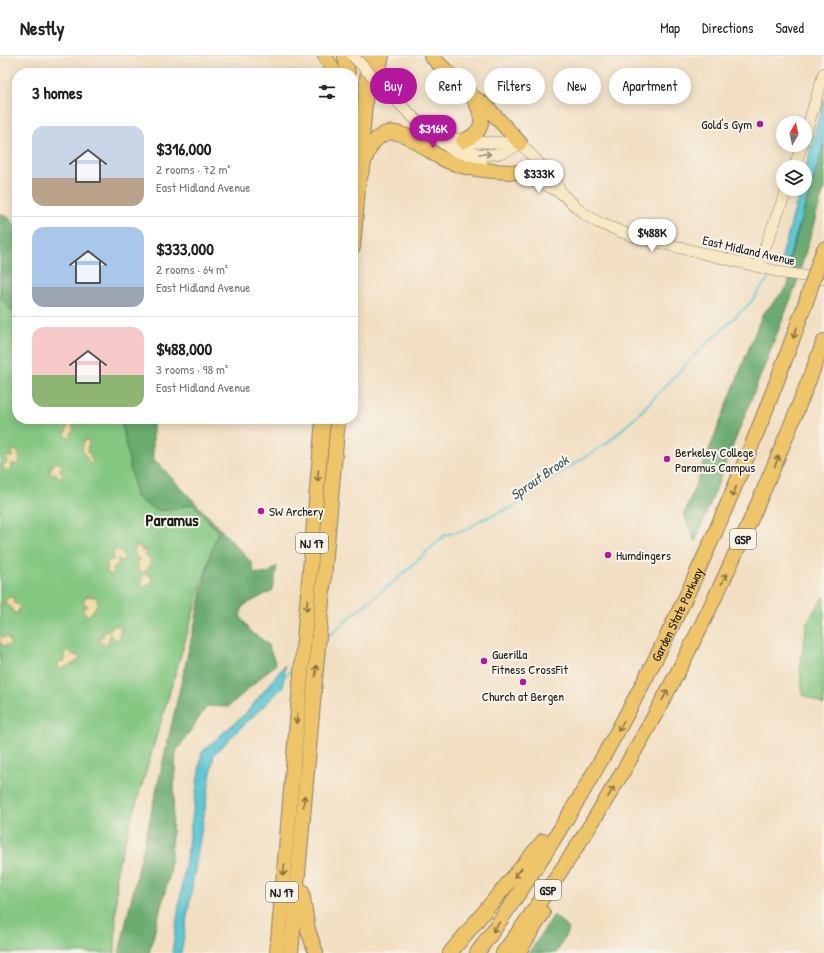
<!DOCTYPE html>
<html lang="en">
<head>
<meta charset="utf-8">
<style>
	body { margin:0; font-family:"Patrick Hand",sans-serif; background:#f2f2f2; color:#222; height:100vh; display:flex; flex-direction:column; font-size:15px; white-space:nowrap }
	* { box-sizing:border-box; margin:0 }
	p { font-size:13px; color:#767676 }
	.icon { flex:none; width:22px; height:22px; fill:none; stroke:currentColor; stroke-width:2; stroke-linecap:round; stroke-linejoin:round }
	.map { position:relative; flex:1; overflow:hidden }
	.drawer { position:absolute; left:12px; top:12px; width:346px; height:356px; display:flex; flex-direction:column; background:#fff; border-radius:16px; box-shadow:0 2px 10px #0003 }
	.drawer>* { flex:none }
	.hud { position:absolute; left:370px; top:12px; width:380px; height:36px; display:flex; gap:8px }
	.needle { width:26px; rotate:9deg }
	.tools { position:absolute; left:776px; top:60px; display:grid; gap:8px }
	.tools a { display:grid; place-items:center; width:36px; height:36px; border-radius:50%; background:#fff; box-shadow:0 2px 10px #0003; font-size:20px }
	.price { position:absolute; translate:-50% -34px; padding:0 9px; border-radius:14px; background:#fff; color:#222; font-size:13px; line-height:26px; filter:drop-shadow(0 1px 2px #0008) }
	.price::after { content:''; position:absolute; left:50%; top:24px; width:12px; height:9px; margin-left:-6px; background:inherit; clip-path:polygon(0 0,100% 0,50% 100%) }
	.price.active { background:#b5179e; color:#fff }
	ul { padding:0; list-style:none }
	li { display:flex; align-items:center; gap:12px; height:100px; padding:0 20px }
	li+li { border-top:1px solid #e0e0e0 }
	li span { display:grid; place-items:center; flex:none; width:112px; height:80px; border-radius:12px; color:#555 }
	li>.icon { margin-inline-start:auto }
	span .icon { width:48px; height:48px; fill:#fffc; stroke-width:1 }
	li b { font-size:17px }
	h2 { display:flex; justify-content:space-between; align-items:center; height:48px; padding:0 20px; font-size:17px }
	.pill { padding:0 14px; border-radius:18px; background:#fff; box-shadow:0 2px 10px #0003; font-size:14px; line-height:36px }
	.pill.active { background:#b5179e; color:#fff }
	header { display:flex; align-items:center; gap:24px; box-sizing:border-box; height:56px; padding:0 20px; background:#fff; border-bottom:1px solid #e0e0e0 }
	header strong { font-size:19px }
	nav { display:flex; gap:22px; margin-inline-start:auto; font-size:14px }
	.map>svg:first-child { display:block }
	.green { fill:#84c781; stroke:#50724e }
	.forest { fill:#6bac6f; stroke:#446446 }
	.sand { fill:#eeda9e; stroke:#857b5d }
	.water { fill:#5dc9d5; stroke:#3c7278 }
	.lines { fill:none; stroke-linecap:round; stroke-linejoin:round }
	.stream { stroke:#5dc9d5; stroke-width:2 }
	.secondary-casing { stroke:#877e6f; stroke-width:12 }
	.highway-casing { stroke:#877e6f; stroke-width:16 }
	.secondary { stroke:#f8e8c3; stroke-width:11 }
	.highway { stroke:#eec569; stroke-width:14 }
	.secondary-bridge-casing { stroke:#877e6f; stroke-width:12; stroke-linecap:butt }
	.highway-bridge-casing { stroke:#877e6f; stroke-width:16; stroke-linecap:butt }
	.secondary-bridge { stroke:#f8e8c3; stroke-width:11 }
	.highway-bridge { stroke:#eec569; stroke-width:14 }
	.oneway { stroke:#958c78 }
	.oneway2 { stroke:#857042 }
	.poi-dot { fill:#b5179e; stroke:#f7f3e8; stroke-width:1.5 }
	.labels { text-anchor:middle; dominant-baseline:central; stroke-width:4; stroke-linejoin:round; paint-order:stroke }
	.shield { fill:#f7f3e8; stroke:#5e5c59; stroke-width:1 }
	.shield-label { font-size:12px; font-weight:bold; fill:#1c1c1c }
	.poi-label { font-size:13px; fill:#1c1c1c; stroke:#f7f3e8; text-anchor:start }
	.street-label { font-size:13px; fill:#1c1c1c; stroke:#f7f3e8 }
	.water-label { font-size:14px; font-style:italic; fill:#33595d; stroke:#f7f3e8 }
	.district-label { font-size:17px; font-weight:bold; fill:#1c1c1c; stroke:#f7f3e8 }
</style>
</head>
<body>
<header>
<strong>Nestly</strong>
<nav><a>Map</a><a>Directions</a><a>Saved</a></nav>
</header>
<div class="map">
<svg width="824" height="897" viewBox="0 0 824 897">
	<rect width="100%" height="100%" fill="#f7f3e8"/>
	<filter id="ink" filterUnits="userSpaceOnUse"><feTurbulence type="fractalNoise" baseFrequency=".025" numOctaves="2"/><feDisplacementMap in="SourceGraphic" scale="8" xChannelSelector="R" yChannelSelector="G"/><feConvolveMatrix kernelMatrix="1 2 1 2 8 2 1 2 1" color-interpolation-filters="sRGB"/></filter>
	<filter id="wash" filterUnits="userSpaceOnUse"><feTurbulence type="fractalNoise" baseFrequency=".012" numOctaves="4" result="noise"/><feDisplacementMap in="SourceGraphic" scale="16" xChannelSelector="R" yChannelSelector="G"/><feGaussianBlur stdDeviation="0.9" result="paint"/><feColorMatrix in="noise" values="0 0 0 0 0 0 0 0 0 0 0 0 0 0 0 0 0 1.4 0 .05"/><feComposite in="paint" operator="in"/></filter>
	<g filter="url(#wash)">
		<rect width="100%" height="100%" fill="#f2dfc2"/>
		<path class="green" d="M0 216 17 234V363H134L153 402 218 475 117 812 115 897H0Z
			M824 540V649L803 639 800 613 807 566Z"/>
		<path class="forest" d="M824 88V133L795 232 695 486 684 458 762 259 788 230 791 209 781 205 790 202Z
			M0 157 9 162 17 173V260L0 241Z
			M121 363H153V402L251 506 254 517 267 518 277 510 273 534 243 550 240 560 252 577 267 587 276 608 228 651 207 650 176 696 170 817 149 897H119L211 497 218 475 193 448C163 455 163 461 136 441Z
			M554 859 569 873 556 897H529Z"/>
		<path class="sand" d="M69 363H80V365L72 368 74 374 71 377V381L70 382 65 380Z
			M84 384 90 385 87 393 93 406 91 409 82 394Z
			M12 394H16C20 399 22 405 16 409L12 407V413L6 415 3 411V408L7 407 6 401H12Z
			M56 406 63 409 60 414 63 419 61 422 55 417 51 419 49 416 52 412 50 408 54 409Z
			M136 490H140L142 495 147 494 148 496 145 499 151 505 150 510 145 516 139 515 137 507 140 504 136 502 134 497Z
			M115 494H118L125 501 123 505 117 503 119 508 115 510 112 520 107 516V507L109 505 113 504V496Z
			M146 518 151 520 152 528 143 531 140 529 143 524 142 521Z
			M86 540 96 541 98 546 94 554 88 560 83 555 84 551 88 550 83 546Z
			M9 541 14 542V547L20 550 18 557H14L10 550 5 549V545Z
			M115 569 120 571 121 574 119 579 121 582 116 584 110 578 108 588H103L99 585V582L103 580 104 575 108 576Z
			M0 578 3 582 8 581 11 588 5 590 0 587Z
			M68 594 73 599 79 600V604C75 607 63 613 59 613L58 606 64 605V598Z"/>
		<path class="water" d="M824 42V88L789 202 781 205 800 133H805V114Z
			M285 609 283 631 214 698 181 897H172L202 696 247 656Z"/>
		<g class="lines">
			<path class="stream" d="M777 210 781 205
				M325 584 351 560 396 524 445 479 466 474 481 464 515 450 532 434 606 388 636 361 694 300 751 246 772 217
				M284 621 296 610"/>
		</g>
	</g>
	<g filter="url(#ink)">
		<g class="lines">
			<g class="secondary-casing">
				<path id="secondary" d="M380 28C402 50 451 104 482 107
					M436 78 471 86 520 87 554 123 562 138
					M805 79 824 17
					M455 93C477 100 502 102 520 87
					M794 111 802 89
					M520 114 562 138 583 157 597 166 632 180 784 217 824 223
					M758 210 787 133"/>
			</g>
			<g class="highway-casing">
				<g id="highway">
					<path d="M325 0 335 17"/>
					<path d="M345 0 348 17"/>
					<path d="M431 0 473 41 485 49 520 87"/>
					<path d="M374 31 382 0"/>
					<path d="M463 85C485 76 485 63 474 43"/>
					<path d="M357 133C362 117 365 88 382 79 400 69 424 92 439 101 466 116 498 115 528 117"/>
					<path d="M353 191 369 0"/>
					<path d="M820 203 824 193"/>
					<path d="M302 835 308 874 316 897"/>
					<path d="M277 897 323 363"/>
					<path d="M291 897 338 363"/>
					<path d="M450 897 543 785"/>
					<path id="s1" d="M477 897C623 697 726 473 808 240"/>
					<path d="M503 897C642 711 742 501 824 285"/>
					<path d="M518 897 543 857"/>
				</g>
			</g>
			<use href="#secondary" class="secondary"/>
			<use href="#highway" class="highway"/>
			<g class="secondary-bridge-casing">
				<path id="secondary-bridge" d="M353 0 380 28"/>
			</g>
			<g class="highway-bridge-casing">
				<path id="highway-bridge" d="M808 240 820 203"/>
			</g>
			<use href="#secondary-bridge" class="secondary-bridge"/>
			<use href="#highway-bridge" class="highway-bridge"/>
		</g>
		<defs><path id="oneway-shaft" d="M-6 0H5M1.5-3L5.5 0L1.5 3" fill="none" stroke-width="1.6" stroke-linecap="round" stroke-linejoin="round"/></defs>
		<use class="oneway" href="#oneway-shaft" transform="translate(485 98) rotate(2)"/>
		<g class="oneway2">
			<use href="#oneway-shaft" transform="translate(795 277) rotate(109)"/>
			<use href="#oneway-shaft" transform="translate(777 405) rotate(-68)"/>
			<use href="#oneway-shaft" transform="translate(318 420) rotate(95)"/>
			<use href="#oneway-shaft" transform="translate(734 436) rotate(113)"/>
			<use href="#oneway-shaft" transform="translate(724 523) rotate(-64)"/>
			<use href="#oneway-shaft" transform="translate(307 549) rotate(95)"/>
			<use href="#oneway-shaft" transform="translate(316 615) rotate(-85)"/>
			<use href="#oneway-shaft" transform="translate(665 639) rotate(-62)"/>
			<use href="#oneway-shaft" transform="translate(297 662) rotate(95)"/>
			<use href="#oneway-shaft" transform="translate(621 670) rotate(119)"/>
			<use href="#oneway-shaft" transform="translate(611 736) rotate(-59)"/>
			<use href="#oneway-shaft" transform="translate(304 745) rotate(-85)"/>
			<use href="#oneway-shaft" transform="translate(284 814) rotate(95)"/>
			<use href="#oneway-shaft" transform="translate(518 817) rotate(129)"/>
			<use href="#oneway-shaft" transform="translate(496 871) rotate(125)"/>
		</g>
	</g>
	<g class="poi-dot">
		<circle cx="760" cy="68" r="4"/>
		<circle cx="667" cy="403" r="4"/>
		<circle cx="261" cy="455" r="4"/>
		<circle cx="608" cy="499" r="4"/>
		<circle cx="484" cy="605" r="4"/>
		<circle cx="523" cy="626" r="4"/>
	</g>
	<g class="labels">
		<g class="shield">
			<rect x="730" y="473" width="26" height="20" rx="3"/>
			<rect x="296" y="477" width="32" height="20" rx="3"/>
			<rect x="535" y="824" width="26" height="20" rx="3"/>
			<rect x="266" y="826" width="32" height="20" rx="3"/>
		</g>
		<g class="shield-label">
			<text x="743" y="483">GSP</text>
			<text x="312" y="487">NJ 17</text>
			<text x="548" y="834">GSP</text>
			<text x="282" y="836">NJ 17</text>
		</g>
		<g class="poi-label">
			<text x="752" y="68" text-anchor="end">Gold's Gym</text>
			<text x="675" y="396">Berkeley College<tspan x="675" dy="15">Paramus Campus</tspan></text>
			<text x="269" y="455">SW Archery</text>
			<text x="616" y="499">Humdingers</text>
			<text x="492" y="598">Guerilla<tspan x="492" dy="15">Fitness CrossFit</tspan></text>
			<text x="523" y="640" text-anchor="middle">Church at Bergen</text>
		</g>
		<g class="street-label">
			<text transform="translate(749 194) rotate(13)">East Midland Avenue</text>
			<text stroke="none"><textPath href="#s1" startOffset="394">Garden State Parkway</textPath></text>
		</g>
		<g class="water-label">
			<text transform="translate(539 421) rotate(-35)">Sprout Brook</text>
		</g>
		<g class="district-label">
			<text x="172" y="463">Paramus</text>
		</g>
	</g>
</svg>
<div class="tools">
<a><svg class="needle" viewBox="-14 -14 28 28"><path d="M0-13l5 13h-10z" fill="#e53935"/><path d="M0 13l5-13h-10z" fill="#767676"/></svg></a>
<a><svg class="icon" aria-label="layers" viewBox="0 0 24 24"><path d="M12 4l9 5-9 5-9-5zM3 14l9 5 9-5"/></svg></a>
</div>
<b class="price active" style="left:433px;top:93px">$316K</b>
<b class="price" style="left:539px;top:138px">$333K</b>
<b class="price" style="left:652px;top:197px">$488K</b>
<div class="hud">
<a class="pill active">Buy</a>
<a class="pill">Rent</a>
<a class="pill">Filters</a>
<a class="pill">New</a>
<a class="pill">Apartment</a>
</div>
<section class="drawer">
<h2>3 homes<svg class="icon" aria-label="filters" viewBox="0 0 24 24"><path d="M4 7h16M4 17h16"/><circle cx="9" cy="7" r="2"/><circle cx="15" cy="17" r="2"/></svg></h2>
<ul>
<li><span style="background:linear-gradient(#c9d6e8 65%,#b9a48a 0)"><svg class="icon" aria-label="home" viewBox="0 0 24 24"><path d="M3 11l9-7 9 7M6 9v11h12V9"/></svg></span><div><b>$316,000</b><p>2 rooms · 72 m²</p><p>East Midland Avenue</p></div></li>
<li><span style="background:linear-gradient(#a9c7e8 75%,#9aa5b1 0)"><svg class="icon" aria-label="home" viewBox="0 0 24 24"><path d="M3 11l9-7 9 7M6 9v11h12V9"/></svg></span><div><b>$333,000</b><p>2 rooms · 64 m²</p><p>East Midland Avenue</p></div></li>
<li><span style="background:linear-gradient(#f6c9c9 60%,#8fb573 0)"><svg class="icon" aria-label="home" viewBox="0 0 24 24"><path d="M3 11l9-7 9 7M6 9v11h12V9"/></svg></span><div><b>$488,000</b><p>3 rooms · 98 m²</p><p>East Midland Avenue</p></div></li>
</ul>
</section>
</div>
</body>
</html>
